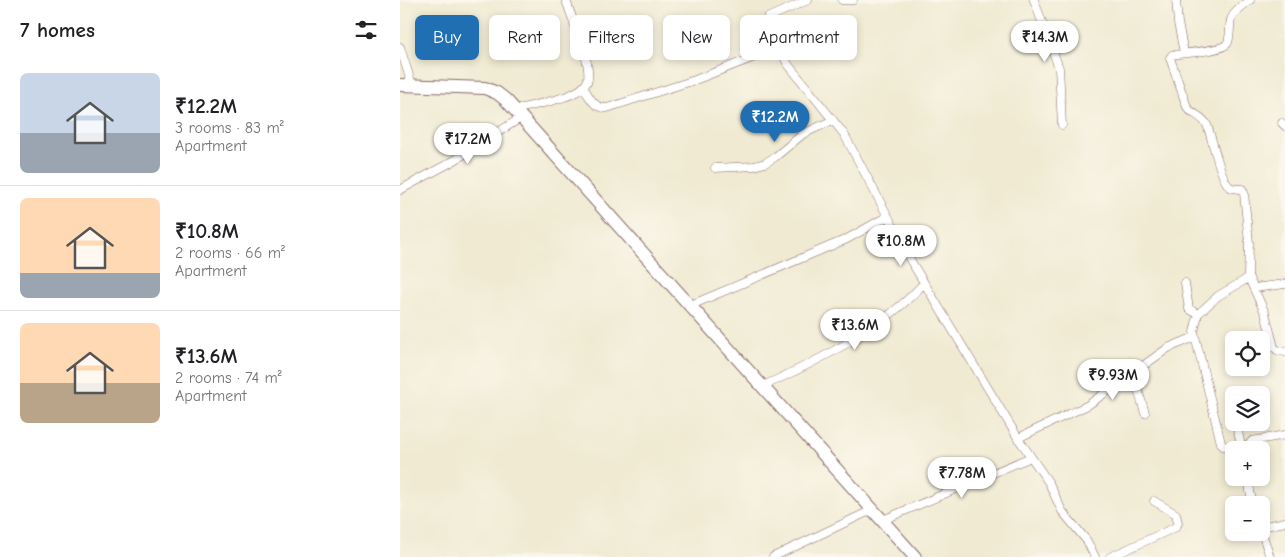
<!DOCTYPE html>
<html lang="en">
<head>
<meta charset="utf-8">
<style>
	body { margin:0; font-family:"Comic Neue",sans-serif; background:#f6f6f6; color:#202124; height:100vh; display:flex; flex-direction:column; font-size:19px; white-space:nowrap }
	* { box-sizing:border-box; margin:0 }
	p { font-size:16px; color:#757577 }
	.icon { flex:none; width:28px; height:28px; fill:none; stroke:currentColor; stroke-width:2; stroke-linecap:round; stroke-linejoin:round }
	.map { position:relative; flex:1; overflow:hidden }
	.drawer { display:flex; flex-direction:column; background:#fff; width:400px }
	.drawer>* { flex:none }
	.guide { position:absolute; left:15px; top:15px; width:475px; height:45px; display:flex; gap:10px }
	.fabs { position:absolute; left:825px; top:331px; display:grid; gap:10px }
	.fabs a { display:grid; place-items:center; width:45px; height:45px; border-radius:8px; background:#fff; box-shadow:0 2px 8px #0003; font-size:25px }
	.price { position:absolute; translate:-50% -42px; padding:0 11px; border-radius:18px; background:#fff; color:#222; font-size:16px; line-height:32px; filter:drop-shadow(0 1px 2px #0008) }
	.price::after { content:''; position:absolute; left:50%; top:30px; width:15px; height:11px; margin-left:-8px; background:inherit; clip-path:polygon(0 0,100% 0,50% 100%) }
	.price.current { background:#1f6fb2; color:#fff }
	ul { padding:0; list-style:none }
	li { display:flex; align-items:center; gap:15px; height:125px; padding:0 20px }
	li+li { border-top:1px solid #e0e0e0 }
	li span { display:grid; place-items:center; flex:none; width:140px; height:100px; border-radius:8px; color:#555 }
	li>.icon { margin-inline-start:auto }
	span .icon { width:60px; height:60px; fill:#fffc; stroke-width:1 }
	li b { font-size:21px }
	h2 { display:flex; justify-content:space-between; align-items:center; height:60px; padding:0 20px; font-size:21px }
	.pill { padding:0 18px; border-radius:8px; background:#fff; box-shadow:0 2px 8px #0003; font-size:18px; line-height:45px }
	.pill.current { background:#1f6fb2; color:#fff }
	main { display:flex; flex:1; min-height:0 }
	.map>svg:first-child { display:block }
	.lines { fill:none; stroke-linecap:round; stroke-linejoin:round }
	.minor-casing { stroke:#846665; stroke-width:9 }
	.primary-casing { stroke:#846665; stroke-width:14 }
	.minor { stroke:#fff; stroke-width:8 }
	.primary { stroke:#fff; stroke-width:12 }
</style>
</head>
<body>
<main>
<section class="drawer">
<h2>7 homes<svg class="icon" aria-label="filters" viewBox="0 0 24 24"><path d="M4 7h16M4 17h16"/><circle cx="9" cy="7" r="2"/><circle cx="15" cy="17" r="2"/></svg></h2>
<ul>
<li><span style="background:linear-gradient(#c9d6e8 60%,#9aa5b1 0)"><svg class="icon" aria-label="home" viewBox="0 0 24 24"><path d="M3 11l9-7 9 7M6 9v11h12V9"/></svg></span><div><b>₹12.2M</b><p>3 rooms · 83 m²</p><p>Apartment</p></div></li>
<li><span style="background:linear-gradient(#ffd9b3 75%,#9aa5b1 0)"><svg class="icon" aria-label="home" viewBox="0 0 24 24"><path d="M3 11l9-7 9 7M6 9v11h12V9"/></svg></span><div><b>₹10.8M</b><p>2 rooms · 66 m²</p><p>Apartment</p></div></li>
<li><span style="background:linear-gradient(#ffd9b3 60%,#b9a48a 0)"><svg class="icon" aria-label="home" viewBox="0 0 24 24"><path d="M3 11l9-7 9 7M6 9v11h12V9"/></svg></span><div><b>₹13.6M</b><p>2 rooms · 74 m²</p><p>Apartment</p></div></li>
</ul>
</section>
<div class="map">
<svg width="885" height="557" viewBox="0 0 885 557">
	<rect width="100%" height="100%" fill="#fbf7ec"/>
	<filter id="ink" filterUnits="userSpaceOnUse"><feTurbulence type="fractalNoise" baseFrequency=".02" numOctaves="2"/><feDisplacementMap in="SourceGraphic" scale="10" xChannelSelector="R" yChannelSelector="G"/><feConvolveMatrix kernelMatrix="1 2 1 2 8 2 1 2 1" color-interpolation-filters="sRGB"/></filter>
	<filter id="wash" filterUnits="userSpaceOnUse"><feTurbulence type="fractalNoise" baseFrequency=".0096" numOctaves="4" result="noise"/><feDisplacementMap in="SourceGraphic" scale="20" xChannelSelector="R" yChannelSelector="G"/><feGaussianBlur stdDeviation="1.12" result="paint"/><feColorMatrix in="noise" values="0 0 0 0 0 0 0 0 0 0 0 0 0 0 0 0 0 1.4 0 .05"/><feComposite in="paint" operator="in"/></filter>
	<g filter="url(#wash)">
		<rect width="100%" height="100%" fill="#f0ead2"/>
	</g>
	<g filter="url(#ink)">
		<g class="lines">
			<g class="minor-casing">
				<path id="minor" d="M408 0 367 18V22L387 63 444 134 492 224 503 248 618 438 649 483 662 511 687 541 695 557
					M442 0H453
					M634 0 659 68 662 125
					M776 0 778 23 784 53
					M0 47 12 85
					M183 87C189 96 194 109 207 108L295 80 378 48
					M115 110C130 106 146 103 161 98 169 96 183 90 187 82 194 66 171 18 166 0
					M882 123 885 126
					M315 168 354 166 365 163 375 157 403 134 433 120
					M0 190 55 160 122 117
					M848 276 865 313 874 347 877 350 885 352
					M785 283 789 309 798 314
					M854 288 885 284
					M291 305 447 239 488 216
					M733 373 745 413
					M363 386C418 361 484 328 524 283
					M836 422 841 446
					M618 438 688 405 768 348 795 337
					M847 447 852 441 885 435
					M849 450 847 447 823 446 821 443 794 332 798 314 818 296 845 280 848 276 849 243 844 193 842 189C838 189 833 189 830 187 821 182 812 137 807 125 802 115 792 115 787 107L770 58 772 55C783 53 821 51 827 44 831 38 829 27 831 20 833 12 844 5 850 0
					M849 478 850 491 853 505
					M483 520 631 457
					M861 527 885 522
					M861 530 870 557
					M373 557 474 509
					M710 557 776 527 778 523 776 514 754 501"/>
			</g>
			<g class="primary-casing">
				<path id="primary" d="M0 85 85 88 97 93 106 100 515 557"/>
			</g>
			<use href="#minor" class="minor"/>
			<use href="#primary" class="primary"/>
		</g>
	</g>
</svg>
<div class="fabs">
<a><svg class="icon" aria-label="locate" viewBox="0 0 24 24"><circle cx="12" cy="12" r="6"/><path d="M12 2v4M12 18v4M2 12h4M18 12h4"/></svg></a>
<a><svg class="icon" aria-label="layers" viewBox="0 0 24 24"><path d="M12 4l9 5-9 5-9-5zM3 14l9 5 9-5"/></svg></a>
<a>+</a>
<a>−</a>
</div>
<b class="price" style="left:645px;top:63px">₹14.3M</b>
<b class="price current" style="left:375px;top:143px">₹12.2M</b>
<b class="price" style="left:68px;top:165px">₹17.2M</b>
<b class="price" style="left:501px;top:267px">₹10.8M</b>
<b class="price" style="left:455px;top:351px">₹13.6M</b>
<b class="price" style="left:713px;top:401px">₹9.93M</b>
<b class="price" style="left:562px;top:499px">₹7.78M</b>
<div class="guide">
<a class="pill current">Buy</a>
<a class="pill">Rent</a>
<a class="pill">Filters</a>
<a class="pill">New</a>
<a class="pill">Apartment</a>
</div>
</div>
</main>
</body>
</html>
